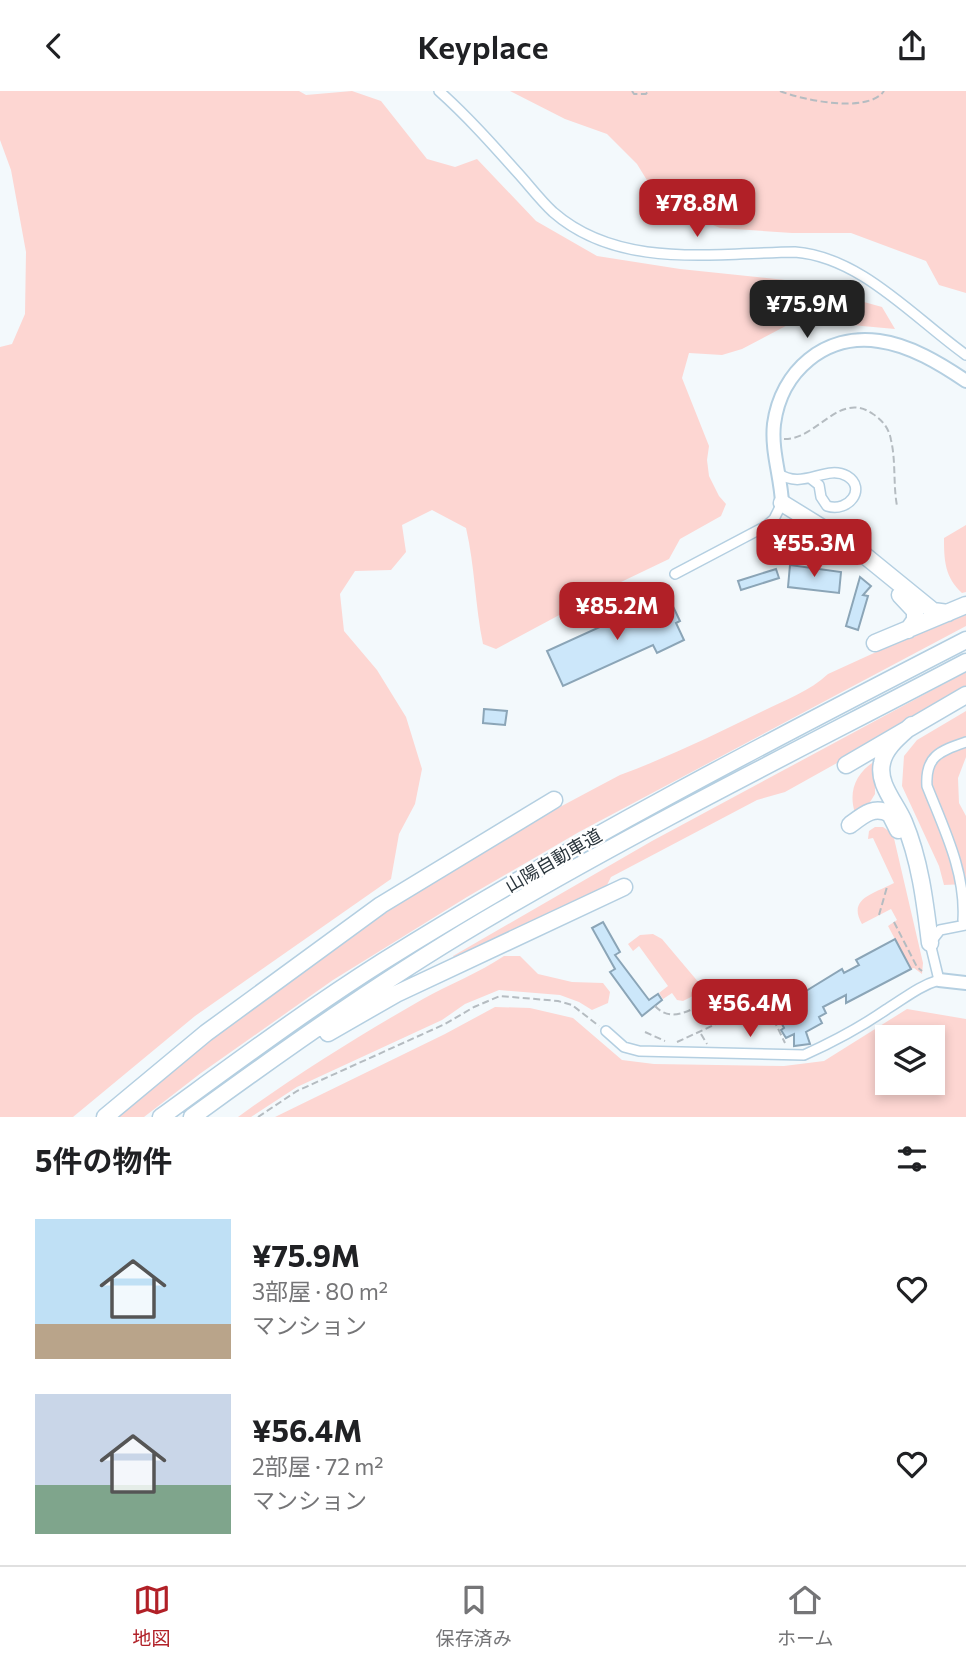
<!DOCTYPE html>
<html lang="ja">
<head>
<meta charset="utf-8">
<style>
	body { margin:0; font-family:Commissioner,"Noto Sans JP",sans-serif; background:#f6f6f6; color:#202124; height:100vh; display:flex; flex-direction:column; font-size:26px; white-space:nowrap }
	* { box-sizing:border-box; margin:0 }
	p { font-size:23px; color:#757577 }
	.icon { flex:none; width:38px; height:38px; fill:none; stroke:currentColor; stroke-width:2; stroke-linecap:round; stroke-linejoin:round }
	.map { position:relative; height:1026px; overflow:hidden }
	.sheet { display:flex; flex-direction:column; background:#fff; flex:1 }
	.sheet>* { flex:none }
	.fabs { position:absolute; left:875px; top:934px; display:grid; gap:14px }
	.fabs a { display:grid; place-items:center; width:70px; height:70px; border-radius:0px; background:#fff; box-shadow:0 4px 10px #0003; font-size:35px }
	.price { position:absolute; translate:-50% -60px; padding:0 16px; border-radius:14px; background:#b12027; color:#fff; font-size:23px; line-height:46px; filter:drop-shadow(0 2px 4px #0008) }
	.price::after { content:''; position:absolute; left:50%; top:42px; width:21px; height:16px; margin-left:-10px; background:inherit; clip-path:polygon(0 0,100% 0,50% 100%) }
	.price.current { background:#222; color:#fff }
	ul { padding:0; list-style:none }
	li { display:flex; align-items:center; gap:21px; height:175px; padding:0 35px }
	li span { display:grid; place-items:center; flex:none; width:196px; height:140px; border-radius:0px; color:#555 }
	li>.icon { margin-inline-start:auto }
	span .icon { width:84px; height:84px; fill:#fffc; stroke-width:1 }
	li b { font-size:30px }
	h2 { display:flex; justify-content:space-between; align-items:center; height:84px; padding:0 35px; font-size:30px }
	header { display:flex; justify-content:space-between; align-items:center; height:91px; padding:0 35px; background:#fff; font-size:32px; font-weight:600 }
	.tabs { display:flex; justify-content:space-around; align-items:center; height:98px; border-top:2px solid #e0e0e0; background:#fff; font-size:19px; color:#757577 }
	.tabs a { display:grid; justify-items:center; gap:4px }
	.tabs .current { color:#b12027 }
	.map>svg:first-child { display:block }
	.green { fill:#fdd6d2; fill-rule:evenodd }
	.building { fill:#cce7fa; stroke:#8ba5b7; stroke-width:2 }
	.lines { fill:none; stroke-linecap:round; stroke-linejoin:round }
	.street-casing { stroke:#b4cfe1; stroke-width:12 }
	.secondary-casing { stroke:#b4cfe1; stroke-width:16 }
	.highway-casing { stroke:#b4cfe1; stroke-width:19 }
	.path { stroke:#b5bcc1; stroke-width:2; stroke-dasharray:7 3.5; stroke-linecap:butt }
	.street { stroke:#fff; stroke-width:9 }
	.secondary { stroke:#fff; stroke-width:12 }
	.highway { stroke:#fff; stroke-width:16 }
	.labels { text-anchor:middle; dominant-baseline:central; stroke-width:5; stroke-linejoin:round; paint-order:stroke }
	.street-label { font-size:18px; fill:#2a353c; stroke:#fff }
</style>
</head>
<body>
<header><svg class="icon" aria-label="back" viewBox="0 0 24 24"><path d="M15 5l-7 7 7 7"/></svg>Keyplace<svg class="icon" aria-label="share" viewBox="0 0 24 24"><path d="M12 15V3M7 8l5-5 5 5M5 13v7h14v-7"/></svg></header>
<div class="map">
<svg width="966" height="1026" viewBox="0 0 966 1026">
	<rect width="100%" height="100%" fill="#f3f9fc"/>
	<path class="green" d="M0 0H299L306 4 352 0 381 10 427 68 455 76 477 68 536 130 597 165 680 178 785 189 882 216 895 238 797 229 742 258 722 264 689 262 682 287 709 355 707 369 709 385 719 405 726 413 721 425 680 448 669 468 621 491 496 558 483 553C475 514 475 476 466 437L432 419 402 434 406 461 391 479 355 480 340 503 344 540 377 579 406 626 422 678 415 713 399 743 391 788 195 925 73 1026H0V256L12 253 25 223 26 161 11 79 0 49Z
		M510 0H966V202L939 194 926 170 851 142H792L720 137 661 112 637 73 607 43 565 28Z
		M966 434V501L962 502C945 486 944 470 944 447Z
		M966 520V535L579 741 467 806 333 889 201 982 144 1026H116C173 978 228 928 289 885 394 810 505 744 620 684 669 666 716 643 763 620 785 609 810 600 828 583Z
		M966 581V600L785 701 757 709 611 786 605 798 455 869 453 865 652 750Z
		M966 620V666L958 687 959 712 966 725V796L965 793 944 794 939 775 902 695 904 665 917 649Z
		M875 670V703L864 721 855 722C848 700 856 682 875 670Z
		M875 736H883L893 743 923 872 922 883 914 877 911 878 888 835 897 829 891 818 862 833C847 807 874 803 894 792L873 747 868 748 869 740Z
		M653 843 662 848 705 899 683 910 677 909 672 902 663 908 659 902 668 895 639 855 633 860 628 853 640 844Z
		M504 865H520L538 883 572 891 603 892 610 901 608 912 592 919 579 911 560 904 499 899 465 913 442 929 297 996 251 1026H238C297 983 360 944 423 908 450 893 479 882 504 865Z
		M495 916 530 917 573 927 622 969 654 973 784 975 824 970 907 918 966 928V1026H275L445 943ZM887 947H933V992H887Z"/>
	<path class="building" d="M790 474 841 481 839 502 788 496Z
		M776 478 779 487 741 499 738 490Z
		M860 486 871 495 863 504 868 505 858 539 846 535Z
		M669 495 672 503 668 505 680 530 676 532 684 549 657 562 653 554 563 595 547 560 626 524 630 532 661 518 654 501Z
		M484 618 507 620 505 634 483 632Z
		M603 831 620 861 615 864 649 909 658 903 662 909 642 925 610 881 615 878 592 837Z
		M895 848 911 878 846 912V904L823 916 826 922 819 926 822 932 806 941 810 953 794 955V943L786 947 781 939 784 937 775 919 842 878 844 882 859 874 856 869Z"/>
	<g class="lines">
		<g class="street-casing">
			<path id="street" d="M439 0C467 25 492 53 517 81 529 94 540 109 553 121 619 179 714 162 795 161 861 166 914 227 966 264
				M778 382C802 400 826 373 847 385 867 397 849 422 827 415L821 406 819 394 810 387
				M675 483 766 435 774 428 782 412
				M963 829C966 782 944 738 927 695 925 665 940 660 966 651
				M606 940 624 956 639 960 804 964C833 951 861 936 887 918 905 907 919 895 939 889L930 852 940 839 966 834"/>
		</g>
		<g class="secondary-casing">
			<path id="secondary" d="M782 412C781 386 771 360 774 333 781 280 825 242 879 250 910 254 941 273 966 290
				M939 889 966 892"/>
		</g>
		<g class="highway-casing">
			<path id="highway" d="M782 412 858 459 933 520 948 522
				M900 504 915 520V529L908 539
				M875 552 966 514
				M912 634C900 645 885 656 882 672 877 693 896 712 904 731 920 769 925 811 930 852
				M846 674 966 604
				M850 734C863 724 874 714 890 723L898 739
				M328 942 396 903 624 796
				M105 1026 206 942 381 814 554 709
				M161 1026C234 973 306 919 382 871 571 753 768 651 966 549
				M192 1026C292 953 393 882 500 820 652 731 810 653 966 571"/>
		</g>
		<path class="path" d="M632 0 634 3H646L648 0
			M780 0C802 9 868 23 884 0
			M784 348C817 349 839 299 873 323 882 329 889 337 891 349 896 370 893 393 897 415
			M879 824 887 796
			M894 831 917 876 922 880
			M655 915C670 931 686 921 703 913
			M769 919 785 952
			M645 941 665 950
			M701 943 707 953
			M677 951 740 922
			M258 1026 297 1000 445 933 474 916 500 905 558 910 572 914 599 935"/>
		<use href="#street" class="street"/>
		<use href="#secondary" class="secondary"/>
		<use href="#highway" class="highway"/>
	</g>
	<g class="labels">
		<g class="street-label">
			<text transform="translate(553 769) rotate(-30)">山陽自動車道</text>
		</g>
	</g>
</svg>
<div class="fabs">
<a><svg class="icon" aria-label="layers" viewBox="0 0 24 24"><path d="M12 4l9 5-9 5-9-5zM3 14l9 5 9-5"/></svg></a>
</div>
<b class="price" style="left:697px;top:148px">¥78.8M</b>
<b class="price current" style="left:807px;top:249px">¥75.9M</b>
<b class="price" style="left:814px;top:488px">¥55.3M</b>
<b class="price" style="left:617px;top:551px">¥85.2M</b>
<b class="price" style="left:750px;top:948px">¥56.4M</b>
</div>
<section class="sheet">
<h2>5件の物件<svg class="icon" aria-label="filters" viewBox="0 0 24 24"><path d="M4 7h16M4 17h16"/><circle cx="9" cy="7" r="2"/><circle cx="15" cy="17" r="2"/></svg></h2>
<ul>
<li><span style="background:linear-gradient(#bfe0f5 75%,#b9a48a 0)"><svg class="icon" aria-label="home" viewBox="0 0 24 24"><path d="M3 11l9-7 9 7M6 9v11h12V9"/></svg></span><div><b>¥75.9M</b><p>3部屋 · 80 m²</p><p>マンション</p></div><svg class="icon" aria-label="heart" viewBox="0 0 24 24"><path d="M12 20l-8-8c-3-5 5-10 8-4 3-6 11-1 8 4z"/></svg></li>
<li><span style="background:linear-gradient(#c9d6e8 65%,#7fa58c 0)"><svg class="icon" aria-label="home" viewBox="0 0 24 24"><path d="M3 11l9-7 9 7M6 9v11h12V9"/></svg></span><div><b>¥56.4M</b><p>2部屋 · 72 m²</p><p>マンション</p></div><svg class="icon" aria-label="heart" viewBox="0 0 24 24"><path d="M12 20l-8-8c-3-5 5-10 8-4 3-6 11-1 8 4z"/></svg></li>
</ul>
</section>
<nav class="tabs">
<a class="current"><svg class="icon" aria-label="map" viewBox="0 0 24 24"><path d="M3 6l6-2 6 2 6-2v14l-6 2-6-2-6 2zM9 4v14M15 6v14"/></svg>地図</a>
<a><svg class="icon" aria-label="saved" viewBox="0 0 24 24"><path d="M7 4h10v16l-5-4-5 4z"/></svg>保存済み</a>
<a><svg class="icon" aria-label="home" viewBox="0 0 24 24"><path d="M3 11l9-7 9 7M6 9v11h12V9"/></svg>ホーム</a>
</nav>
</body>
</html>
